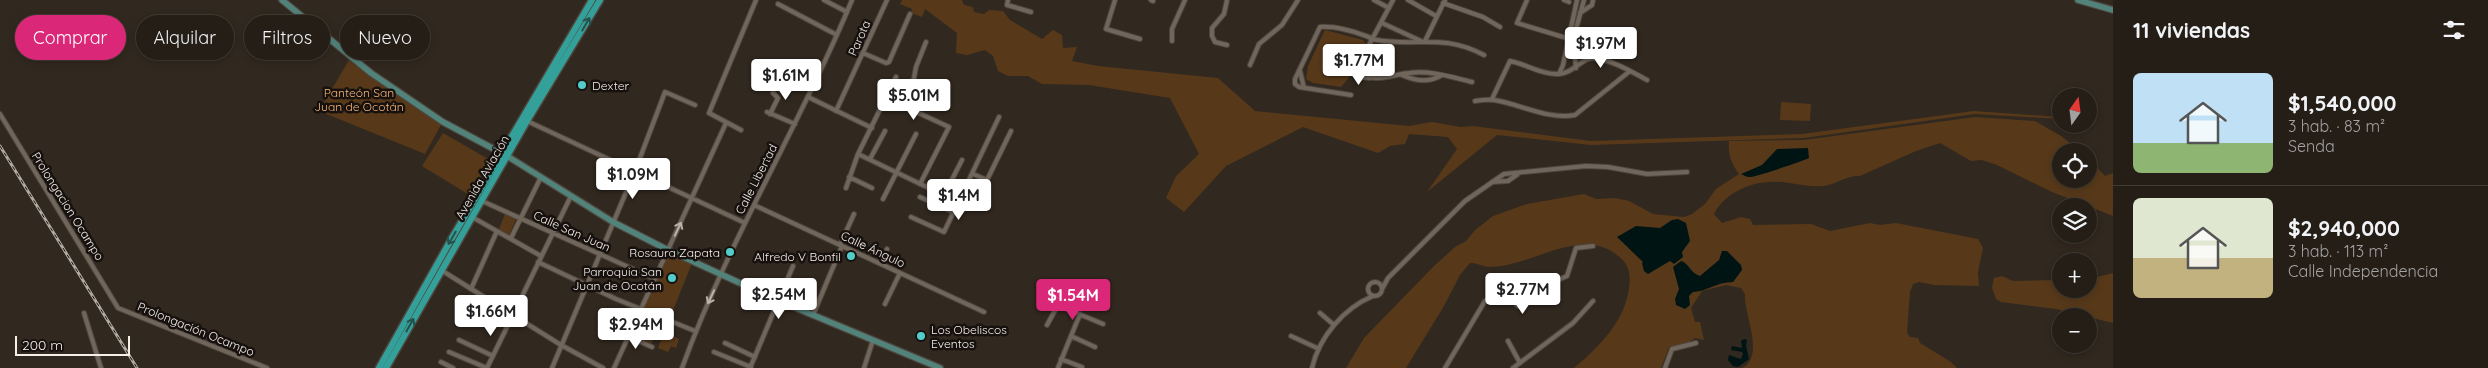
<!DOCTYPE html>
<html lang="es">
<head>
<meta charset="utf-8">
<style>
	body { margin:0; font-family:Quicksand,sans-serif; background:#2d2720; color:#f1f3f6; height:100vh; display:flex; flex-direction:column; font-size:19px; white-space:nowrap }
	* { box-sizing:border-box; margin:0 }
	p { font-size:16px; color:#a3a2a1 }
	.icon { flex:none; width:28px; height:28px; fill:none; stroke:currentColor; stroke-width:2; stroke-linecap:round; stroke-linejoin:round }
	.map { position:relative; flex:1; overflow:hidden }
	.side { display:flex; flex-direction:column; background:#251e17; width:375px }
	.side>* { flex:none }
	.banner { position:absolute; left:15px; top:15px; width:475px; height:45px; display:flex; gap:10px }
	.needle { width:32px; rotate:14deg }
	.fabs { position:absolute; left:2052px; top:88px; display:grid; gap:10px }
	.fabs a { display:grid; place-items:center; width:45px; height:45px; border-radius:50%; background:#251e17; box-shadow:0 2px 8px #0003,0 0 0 1px #423c36; font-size:25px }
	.scale { position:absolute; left:15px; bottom:12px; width:115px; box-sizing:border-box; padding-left:5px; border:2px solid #f5efe9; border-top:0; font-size:14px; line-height:18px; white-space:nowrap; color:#f5efe9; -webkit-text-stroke:4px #16110e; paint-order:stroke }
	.price { position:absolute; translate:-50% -42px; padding:0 11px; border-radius:5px; background:#fff; color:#222; font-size:16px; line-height:32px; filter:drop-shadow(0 1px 2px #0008) }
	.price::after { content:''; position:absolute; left:50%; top:30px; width:15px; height:11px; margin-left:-8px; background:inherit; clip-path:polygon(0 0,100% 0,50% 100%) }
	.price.active { background:#db2777; color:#fff }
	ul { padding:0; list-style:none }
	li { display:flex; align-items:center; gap:15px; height:125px; padding:0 20px }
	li+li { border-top:1px solid #423c36 }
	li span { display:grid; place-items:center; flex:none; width:140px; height:100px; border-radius:8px; color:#555 }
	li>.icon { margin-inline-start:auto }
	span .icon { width:60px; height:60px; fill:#fffc; stroke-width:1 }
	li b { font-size:21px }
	h2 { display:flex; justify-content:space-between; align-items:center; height:60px; padding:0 20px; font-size:21px }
	.tag { padding:0 18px; border-radius:22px; background:#251e17; box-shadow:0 2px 8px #0003,0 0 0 1px #423c36; font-size:18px; line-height:45px }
	.tag.active { background:#db2777; color:#fff }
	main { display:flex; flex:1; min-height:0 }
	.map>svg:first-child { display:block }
	.green { fill:#57391a }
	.water { fill:#001414 }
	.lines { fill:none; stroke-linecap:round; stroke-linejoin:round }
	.street-casing { stroke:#4e463e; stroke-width:6 }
	.secondary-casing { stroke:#4e463e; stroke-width:8 }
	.primary-casing { stroke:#4e463e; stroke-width:9 }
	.street { stroke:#71665c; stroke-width:4 }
	.secondary { stroke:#52837b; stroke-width:5.5 }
	.primary { stroke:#34a09a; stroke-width:6 }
	.rail-casing { stroke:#b2aba4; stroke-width:3 }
	.rail { stroke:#16110e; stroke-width:1; stroke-dasharray:4; stroke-linecap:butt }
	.oneway { stroke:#24514d }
	.oneway2 { stroke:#bab1aa }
	.poi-dot { fill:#53cdca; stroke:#16110e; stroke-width:2 }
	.labels { text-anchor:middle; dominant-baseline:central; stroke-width:5; stroke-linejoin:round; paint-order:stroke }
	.street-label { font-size:12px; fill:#f5efe9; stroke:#16110e }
	.poi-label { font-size:12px; fill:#f5efe9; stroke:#16110e; text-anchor:end }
	.park-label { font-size:12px; fill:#f8b778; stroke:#16110e }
</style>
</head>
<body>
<main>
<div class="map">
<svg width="2113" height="368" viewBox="0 0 2113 368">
	<rect width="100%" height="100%" fill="#31281f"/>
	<path class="green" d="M902 0H962L964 5 973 7 974 12 984 14 989 10 1003 11 1010 20 1042 39 1053 30 1062 35 1063 48 1077 47 1072 61 1098 66 1218 78 1255 111 1409 126 1432 122 1460 127 1473 126 1591 141 1802 134 1974 111 2061 117V119L1975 114 1804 138 1591 145 1497 135 1427 192 1457 149 1448 137 1409 134 1405 144 1390 146 1378 153 1303 127 1226 166 1184 212 1166 198 1176 176 1199 154 1170 98 1089 85 1042 84 1028 76H1008L998 71 993 56 985 50 967 55 956 53 957 33 925 9 922 17 911 13 912 9 900 4Z
		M1325 30 1363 40 1366 44 1348 79 1341 87 1313 83 1306 79 1308 66Z
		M349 60 442 123 425 154 319 111Z
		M1781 102 1811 104 1810 121 1780 120Z
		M1975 117 2035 121 2061 136 2080 151H2061V179H2089V159L2105 176 2113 173V216L2052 192 1997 165 1982 160 1971 161 1940 143 1916 151 1860 176C1847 175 1837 184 1824 186 1805 188 1787 180 1769 182 1748 183 1724 194 1714 214L1722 223 1741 217 1750 219 1753 225 1811 224 1830 231 1870 223 1880 225 1896 223 1978 239 1983 248 1978 272 1979 286 1934 285 1919 282 1913 284 1910 292 1907 333 1910 337 1918 338 1920 343 1951 362 1957 368H1742C1766 356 1743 313 1745 294L1741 288 1726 285 1702 291 1691 308 1695 322H1700L1704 340 1695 338 1688 343 1669 347 1661 368H1574C1599 347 1625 321 1629 288 1631 273 1629 264 1617 255 1585 230 1544 257 1511 264 1503 266 1492 268 1484 266 1479 265 1476 263 1470 263L1460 275 1444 306 1406 368H1346L1364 338 1434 266 1455 247 1466 241 1475 230 1493 216 1527 204 1584 194 1596 199 1615 198 1629 201 1653 214 1684 217 1692 214 1705 204 1716 189 1739 174C1731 163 1728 154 1729 141L1804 140Z
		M443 133 490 160 471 196 422 166Z
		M505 214 516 219 509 235 499 229Z
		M669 252 692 263 670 318 643 308Z
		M2113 273V323L2056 309 2001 302 1996 299 1992 288 1994 278 2002 276 2013 281 2061 280V289H2089V279Z
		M643 326 655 328 654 335H651L650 339 653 340 651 344 638 338Z
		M673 327 671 335 679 339 676 348 671 346 668 352 658 348 665 331 670 333Z"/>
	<path class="water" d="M1808 148 1809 158C1803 161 1753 178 1749 177 1746 177 1744 175 1741 174L1762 165 1777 149Z
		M1678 219 1686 223 1690 241 1682 252 1683 257 1674 264 1670 261 1648 274 1644 271 1642 263 1643 262 1617 237 1636 226 1660 228 1672 220Z
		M1722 251H1727L1741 265 1742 270 1733 282C1716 282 1706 292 1693 292L1689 296 1690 305 1685 309 1676 305 1675 299 1679 289 1673 267 1681 261C1689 263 1690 273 1700 276L1719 260Z
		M1744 339 1747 340 1746 346 1749 359 1738 367 1733 366 1728 360 1729 355 1741 359 1743 354 1742 352 1731 350 1732 346 1742 348 1741 341Z"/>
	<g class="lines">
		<g class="street-casing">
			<path id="street" d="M824 0 847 12
				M1008 0 1007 5 1031 12
				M1115 0 1106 29 1140 39
				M1151 0 1153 1
				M1227 0 1224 14 1212 28V36L1215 42 1227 45
				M1374 0 1389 8
				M1393 0 1361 60V69C1364 74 1368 77 1374 78 1385 79 1397 74 1409 73 1430 70 1451 77 1472 82
				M1408 0 1436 16
				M1527 0 1517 23 1573 40
				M1564 0 1569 2
				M1443 3 1483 17 1500 27
				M778 4 837 35
				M1580 13 1592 5 1593 0
				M1382 23 1421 41
				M1172 41V29L1185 0
				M1425 41 1445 0
				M863 53 886 63 889 62 910 14
				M1360 62 1356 74 1361 77 1370 78
				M1250 65 1259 44 1282 25 1298 0
				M1576 68 1573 40 1584 0
				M1300 71 1304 88
				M1559 74 1563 65 1577 0
				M1402 75C1415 81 1429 83 1442 75
				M1351 95 1299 87 1295 84V79L1320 27C1334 26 1354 31 1366 36 1370 37 1373 40 1377 40 1418 47 1442 33 1484 55
				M808 97 872 128
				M886 98 949 127 920 184
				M1492 99 1510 61C1526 64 1542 75 1559 74 1571 73 1576 65 1586 60 1599 52 1634 73 1647 80
				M1475 101C1481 100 1488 99 1494 100 1520 104 1548 120 1575 115L1630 71
				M901 105 914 78 916 67 926 42
				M836 111 887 0
				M767 112 795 124
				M0 114 118 308 267 368
				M770 114 778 98 773 93
				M527 121 745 223
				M741 130 709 113 756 0
				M858 154 958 202
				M870 159 885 131
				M973 174 987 180 1011 131
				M849 177 872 188
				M1492 182 1508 181 1518 174
				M846 188 858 154 896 77
				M944 195 962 160
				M920 197 953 212
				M883 199 916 134
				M482 201 655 279
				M754 205 984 312
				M472 217 541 256
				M911 217 944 232 999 117
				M511 238 541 177
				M840 245 854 214
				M538 262 616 299 695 331
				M881 264 887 249
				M441 270 561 345 603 368
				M1368 289a7 7 0 1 1 14 0a7 7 0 1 1-14 0Z
				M471 289 497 231
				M1382 289 1388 278 1465 201 1504 174 1586 166 1608 167 1647 174 1687 172
				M1513 301 1518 306 1522 305 1524 300
				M1050 302 1103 324
				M885 304 900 273
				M84 313 101 368
				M1320 313 1334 325
				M813 315 842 246
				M1047 325 1058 305
				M628 336 652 347
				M1071 336 1095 347
				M1291 336 1317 348
				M459 340 493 356
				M1508 341 1520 363
				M725 343 755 357
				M449 352 487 368
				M714 352 751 367
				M1061 359 1082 367
				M441 362 453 368
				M487 368 571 196
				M552 368 635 171 665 92 695 105
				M614 368 726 123
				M682 368C728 241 800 125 852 0
				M750 368 793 266
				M864 368 873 340
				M1058 368 1080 314
				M1312 368C1319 337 1344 308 1373 296
				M1445 368 1485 301 1492 297 1513 301 1524 300 1536 290 1567 276 1576 248 1593 246
				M1513 368 1573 323 1593 301
				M1665 368 1672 349 1696 343"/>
		</g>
		<g class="secondary-casing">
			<path id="secondary" d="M282 0 371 73 443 122 507 156 613 222 668 250 777 300 940 368
				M2078 0 2113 10"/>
		</g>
		<g class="primary-casing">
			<path id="primary" d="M379 368 452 238 592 0
				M386 368 527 121 600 0"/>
		</g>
		<use href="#street" class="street"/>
		<use href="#secondary" class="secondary"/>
		<use href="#primary" class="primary"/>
		<g class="rail-casing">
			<path id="rail" d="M0 146 137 368"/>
		</g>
		<use href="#rail" class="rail"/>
	</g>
	<defs><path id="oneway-shaft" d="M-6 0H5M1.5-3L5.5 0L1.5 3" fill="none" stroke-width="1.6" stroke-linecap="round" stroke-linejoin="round" transform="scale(1.25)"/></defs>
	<g class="oneway">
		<use href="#oneway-shaft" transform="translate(586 24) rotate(-60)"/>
		<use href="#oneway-shaft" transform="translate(452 238) rotate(120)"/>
		<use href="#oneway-shaft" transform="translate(410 325) rotate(-61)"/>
	</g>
	<g class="oneway2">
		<use href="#oneway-shaft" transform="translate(678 229) rotate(-65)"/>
		<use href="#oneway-shaft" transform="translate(711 297) rotate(115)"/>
	</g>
	<g class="poi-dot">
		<circle cx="582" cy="85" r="5"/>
		<circle cx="730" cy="252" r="5"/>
		<circle cx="851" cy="256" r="5"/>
		<circle cx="672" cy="278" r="5"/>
		<circle cx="921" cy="336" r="5"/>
	</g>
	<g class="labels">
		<g class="street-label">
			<text transform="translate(859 38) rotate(-66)">Parota</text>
			<text transform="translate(482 177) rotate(-60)">Avenida Aviación</text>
			<text transform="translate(756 179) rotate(-63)">Calle Libertad</text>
			<text transform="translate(68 206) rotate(58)">Prolongacion Ocampo</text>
			<text transform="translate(572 231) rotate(24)">Calle San Juan</text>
			<text transform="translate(873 249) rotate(25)">Calle Ángulo</text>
			<text transform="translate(196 329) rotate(22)">Prolongación Ocampo</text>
		</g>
		<g class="poi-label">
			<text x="592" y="85" text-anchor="start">Dexter</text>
			<text x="720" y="252">Rosaura Zapata</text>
			<text x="841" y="256">Alfredo V Bonfil</text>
			<text x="662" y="271">Parroquia San<tspan x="662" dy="14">Juan de Ocotán</tspan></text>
			<text x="931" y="329" text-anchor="start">Los Obeliscos<tspan x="931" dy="14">Eventos</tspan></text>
		</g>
		<g class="park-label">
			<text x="359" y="92">Panteón San<tspan x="359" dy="14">Juan de Ocotán</tspan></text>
		</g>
	</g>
</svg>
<div class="fabs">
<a><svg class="needle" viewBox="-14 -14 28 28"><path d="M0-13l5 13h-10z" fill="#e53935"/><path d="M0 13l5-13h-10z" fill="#a3a2a1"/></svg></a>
<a><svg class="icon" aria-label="locate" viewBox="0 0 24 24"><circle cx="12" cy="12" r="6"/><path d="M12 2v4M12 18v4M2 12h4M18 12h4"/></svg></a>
<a><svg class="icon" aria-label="layers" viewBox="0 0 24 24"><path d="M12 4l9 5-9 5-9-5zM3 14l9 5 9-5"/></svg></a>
<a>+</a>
<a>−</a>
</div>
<div class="scale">200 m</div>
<b class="price" style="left:1601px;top:69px">$1.97M</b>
<b class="price" style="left:1359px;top:86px">$1.77M</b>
<b class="price" style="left:786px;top:101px">$1.61M</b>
<b class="price" style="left:914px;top:121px">$5.01M</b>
<b class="price" style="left:633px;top:200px">$1.09M</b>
<b class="price" style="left:959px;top:221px">$1.4M</b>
<b class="price" style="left:1523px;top:315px">$2.77M</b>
<b class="price" style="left:779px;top:320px">$2.54M</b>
<b class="price active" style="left:1073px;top:321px">$1.54M</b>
<b class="price" style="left:491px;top:337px">$1.66M</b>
<b class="price" style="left:636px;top:350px">$2.94M</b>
<div class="banner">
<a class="tag active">Comprar</a>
<a class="tag">Alquilar</a>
<a class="tag">Filtros</a>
<a class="tag">Nuevo</a>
</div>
</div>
<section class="side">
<h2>11 viviendas<svg class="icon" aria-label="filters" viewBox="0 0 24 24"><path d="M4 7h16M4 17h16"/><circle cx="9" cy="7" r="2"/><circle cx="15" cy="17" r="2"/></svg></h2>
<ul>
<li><span style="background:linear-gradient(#bfe0f5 70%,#8fb573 0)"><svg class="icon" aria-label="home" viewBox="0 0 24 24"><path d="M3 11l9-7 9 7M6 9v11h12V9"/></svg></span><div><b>$1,540,000</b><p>3 hab. · 83 m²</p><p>Senda</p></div></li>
<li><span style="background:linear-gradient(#dfe7d0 60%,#c2b280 0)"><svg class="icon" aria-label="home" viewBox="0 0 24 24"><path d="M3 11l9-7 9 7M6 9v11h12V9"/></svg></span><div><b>$2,940,000</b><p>3 hab. · 113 m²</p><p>Calle Independencia</p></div></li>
</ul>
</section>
</main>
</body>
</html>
